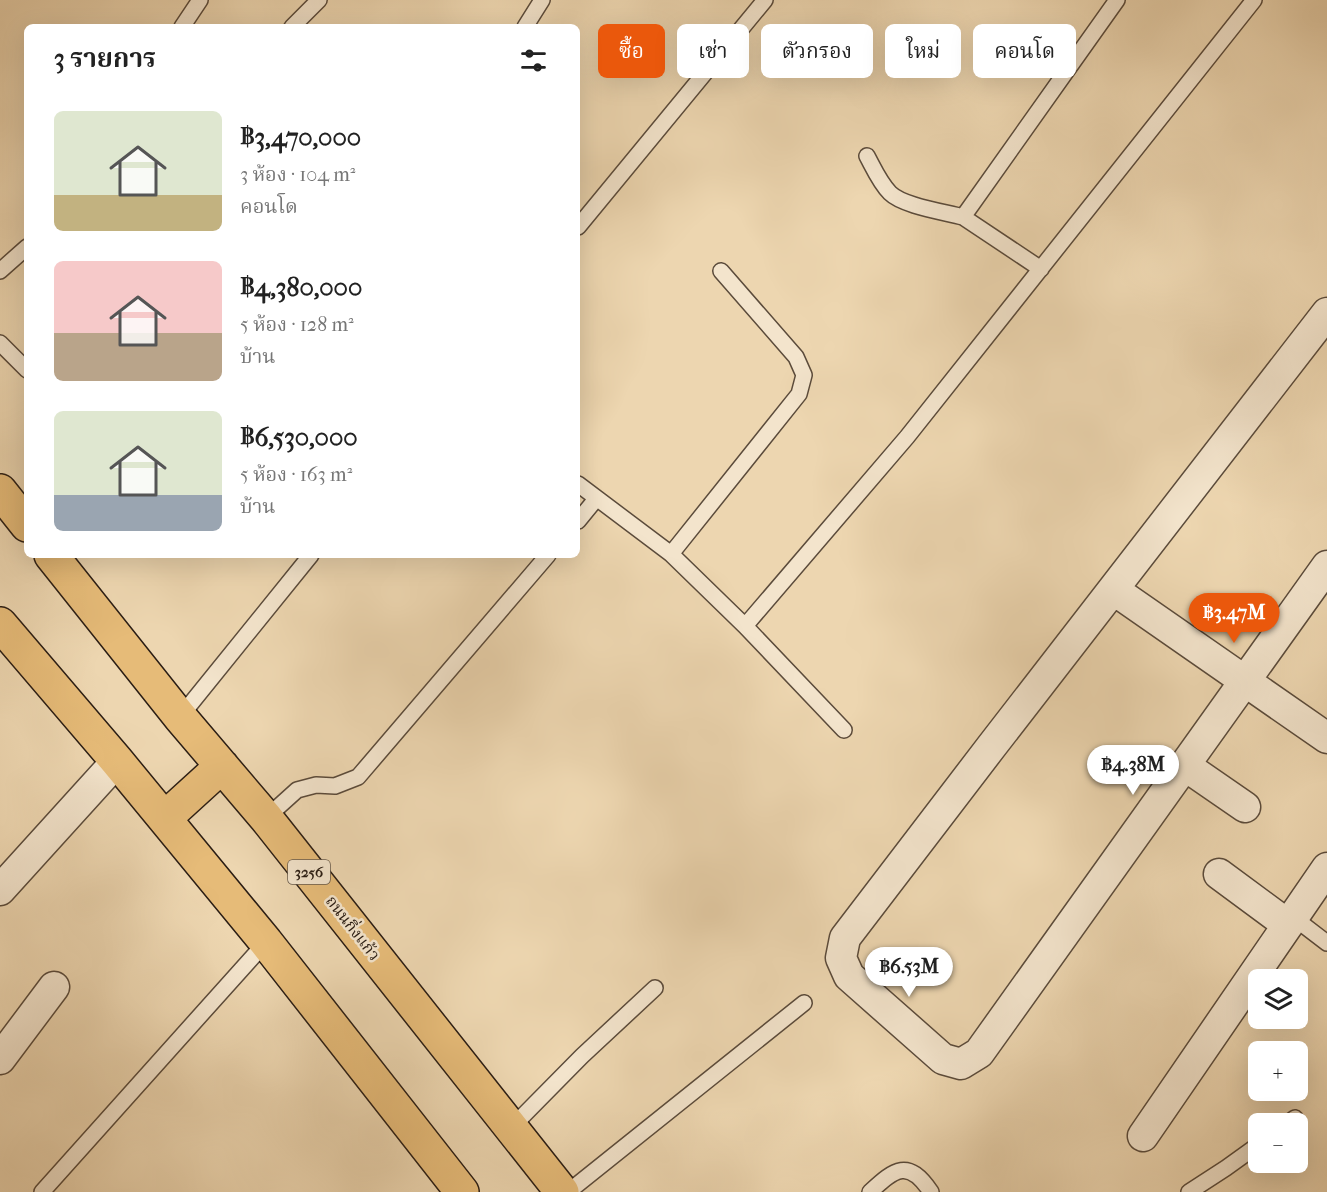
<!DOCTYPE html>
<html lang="th">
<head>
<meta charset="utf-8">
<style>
	body { margin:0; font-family:"IM FELL French Canon","Noto Serif Thai",serif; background:#f6f6f6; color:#222; height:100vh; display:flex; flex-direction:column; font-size:22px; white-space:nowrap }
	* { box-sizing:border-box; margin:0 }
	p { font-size:20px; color:#767676 }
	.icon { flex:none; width:33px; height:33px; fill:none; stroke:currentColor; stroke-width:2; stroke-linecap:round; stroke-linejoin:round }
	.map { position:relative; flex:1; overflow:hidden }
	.sheet { position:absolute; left:24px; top:24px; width:556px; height:534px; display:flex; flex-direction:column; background:#fff; border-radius:9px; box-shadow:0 6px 24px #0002 }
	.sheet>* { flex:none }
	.banner { position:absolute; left:598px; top:24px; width:570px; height:54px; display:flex; gap:12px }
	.fabs { position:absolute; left:1248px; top:969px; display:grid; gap:12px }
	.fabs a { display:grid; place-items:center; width:60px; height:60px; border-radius:9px; background:#fff; box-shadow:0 6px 24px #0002; font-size:30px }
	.price { position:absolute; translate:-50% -51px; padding:0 14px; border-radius:21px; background:#fff; color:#222; font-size:20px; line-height:39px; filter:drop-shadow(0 2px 3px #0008) }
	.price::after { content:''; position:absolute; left:50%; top:36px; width:18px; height:14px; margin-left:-9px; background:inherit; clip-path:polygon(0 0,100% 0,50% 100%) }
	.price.on { background:#ea580c; color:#fff }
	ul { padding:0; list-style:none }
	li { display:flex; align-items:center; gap:18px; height:150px; padding:0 30px }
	li span { display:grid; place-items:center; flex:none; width:168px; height:120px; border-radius:9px; color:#555 }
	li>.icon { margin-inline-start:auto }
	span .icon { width:72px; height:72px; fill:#fffc; stroke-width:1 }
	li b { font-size:26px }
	h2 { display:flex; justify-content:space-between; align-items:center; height:72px; padding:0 30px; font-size:26px }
	.chip { padding:0 21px; border-radius:9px; background:#fff; box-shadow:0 6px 24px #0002; font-size:21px; line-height:54px }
	.chip.on { background:#ea580c; color:#fff }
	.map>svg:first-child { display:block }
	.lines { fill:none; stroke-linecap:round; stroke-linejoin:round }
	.service-casing { stroke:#5b4b3b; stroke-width:18 }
	.minor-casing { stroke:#5b4b3b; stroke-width:33 }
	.primary-casing { stroke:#2a1d14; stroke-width:36 }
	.service { stroke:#f3e4cc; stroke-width:15 }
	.minor { stroke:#f3e4cc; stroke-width:30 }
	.primary { stroke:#e6bb78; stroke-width:33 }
	.labels { text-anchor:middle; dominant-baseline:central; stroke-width:5; stroke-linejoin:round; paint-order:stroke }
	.shield { fill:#f3e4cc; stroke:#66594b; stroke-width:1.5 }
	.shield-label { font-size:15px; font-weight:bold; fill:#2a1d14 }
	.street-label { font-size:16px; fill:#2a1d14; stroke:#f3e4cc }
</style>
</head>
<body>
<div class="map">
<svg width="1327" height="1192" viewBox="0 0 1327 1192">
	<rect width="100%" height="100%" fill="#edd6b0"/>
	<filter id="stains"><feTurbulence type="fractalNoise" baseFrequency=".00333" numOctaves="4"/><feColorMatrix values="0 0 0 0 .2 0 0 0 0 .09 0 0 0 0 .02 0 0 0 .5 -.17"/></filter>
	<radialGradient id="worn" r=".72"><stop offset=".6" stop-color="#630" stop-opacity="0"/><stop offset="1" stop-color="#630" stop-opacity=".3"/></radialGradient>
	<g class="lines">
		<g class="service-casing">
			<path id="service" d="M182 27 200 0
				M292 27 319 0
				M525 27 542 0
				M867 156C874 169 880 183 890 193 903 206 945 212 963 217
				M578 227 765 0
				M1041 269 963 217 1117 0
				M0 271 27 247
				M0 343 27 370
				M578 484 671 554 745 626 844 730
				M578 521 596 499
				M671 554 799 394 804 375 796 357 721 271
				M745 626 907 437 1254 0
				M180 717 311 555
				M266 818 297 790 316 785 335 786 358 777 548 555
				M1293 917 1327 943
				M1287 1124 1295 1118
				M511 1128 582 1056 655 988
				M42 1192 266 942
				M568 1192 804 1003
				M870 1192C895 1169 908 1158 931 1192
				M1189 1192 1226 1168 1258 1145"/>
		</g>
		<g class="minor-casing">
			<path id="minor" d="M1327 313 991 747 845 938 841 958 849 976 943 1059 961 1064 979 1053 1327 566
				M1114 590 1327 738
				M1184 765 1245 807
				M1219 874 1288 925
				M0 890 117 761
				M0 1059 54 987
				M1143 1136 1327 868"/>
		</g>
		<g class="primary-casing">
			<path id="primary" d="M0 491 27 525
				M51 555 180 717 266 818 562 1192
				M0 624 117 761 266 942 462 1192
				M165 818 222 766"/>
		</g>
		<use href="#service" class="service"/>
		<use href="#minor" class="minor"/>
		<use href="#primary" class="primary"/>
	</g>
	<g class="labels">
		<rect class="shield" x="288" y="860" width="42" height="24" rx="4.5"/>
		<g class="shield-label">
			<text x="309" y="872">3256</text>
		</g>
		<g class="street-label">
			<text transform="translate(353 928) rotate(52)">ถนนกิ่งแก้ว</text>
		</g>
	</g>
	<rect width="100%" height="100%" filter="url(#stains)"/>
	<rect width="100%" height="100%" fill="url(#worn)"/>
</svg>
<div class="fabs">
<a><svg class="icon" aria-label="layers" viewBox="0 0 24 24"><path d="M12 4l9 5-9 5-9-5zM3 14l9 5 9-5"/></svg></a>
<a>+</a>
<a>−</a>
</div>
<b class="price on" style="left:1234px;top:644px">฿3.47M</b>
<b class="price" style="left:1133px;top:796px">฿4.38M</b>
<b class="price" style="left:909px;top:998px">฿6.53M</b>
<div class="banner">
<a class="chip on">ซื้อ</a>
<a class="chip">เช่า</a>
<a class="chip">ตัวกรอง</a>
<a class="chip">ใหม่</a>
<a class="chip">คอนโด</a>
</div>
<section class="sheet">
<h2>3 รายการ<svg class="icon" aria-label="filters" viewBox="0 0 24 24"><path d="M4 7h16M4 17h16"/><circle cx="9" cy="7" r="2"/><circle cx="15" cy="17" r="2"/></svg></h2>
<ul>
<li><span style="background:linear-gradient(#dfe7d0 70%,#c2b280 0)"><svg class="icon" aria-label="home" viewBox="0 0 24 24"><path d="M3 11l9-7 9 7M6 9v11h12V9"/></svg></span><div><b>฿3,470,000</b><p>3 ห้อง · 104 m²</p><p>คอนโด</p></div></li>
<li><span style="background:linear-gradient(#f6c9c9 60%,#b9a48a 0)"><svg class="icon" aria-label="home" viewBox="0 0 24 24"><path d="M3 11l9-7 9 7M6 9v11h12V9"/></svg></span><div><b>฿4,380,000</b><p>5 ห้อง · 128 m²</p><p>บ้าน</p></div></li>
<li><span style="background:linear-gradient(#dfe7d0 70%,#9aa5b1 0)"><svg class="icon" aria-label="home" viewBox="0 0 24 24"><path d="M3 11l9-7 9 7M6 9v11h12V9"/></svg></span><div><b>฿6,530,000</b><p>5 ห้อง · 163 m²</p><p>บ้าน</p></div></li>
</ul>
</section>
</div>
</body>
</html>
